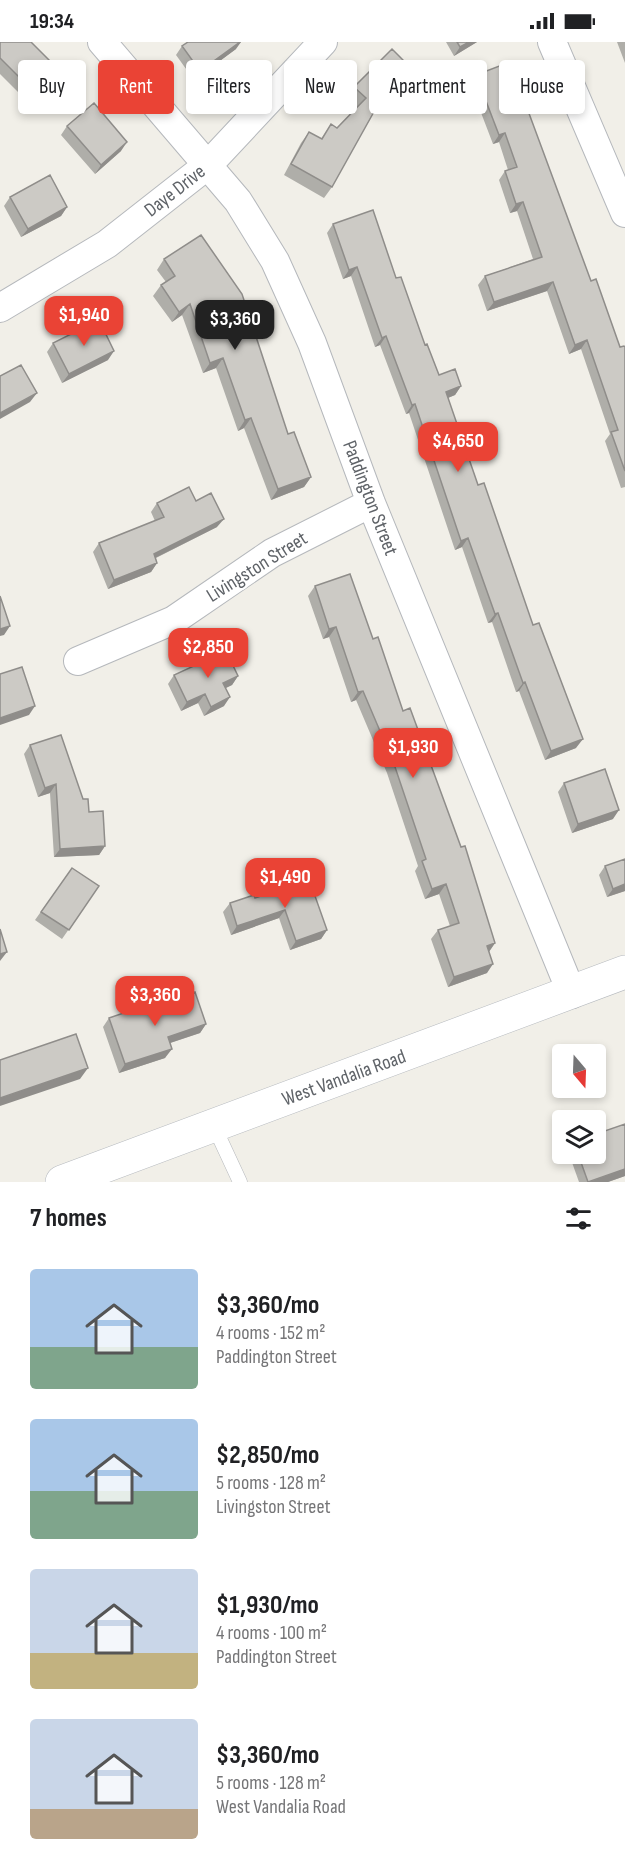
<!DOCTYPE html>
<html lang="en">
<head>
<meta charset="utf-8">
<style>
	body { margin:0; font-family:"Sofia Sans Condensed",sans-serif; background:#f2f2f2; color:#202124; height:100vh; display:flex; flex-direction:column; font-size:22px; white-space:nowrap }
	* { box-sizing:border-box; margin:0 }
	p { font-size:20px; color:#757577 }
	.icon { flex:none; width:33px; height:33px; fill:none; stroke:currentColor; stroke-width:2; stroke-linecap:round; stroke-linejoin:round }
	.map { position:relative; height:1140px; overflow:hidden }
	.details { display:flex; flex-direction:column; background:#fff; flex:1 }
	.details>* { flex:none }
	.guide { position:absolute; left:18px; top:18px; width:590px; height:54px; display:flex; gap:12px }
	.needle { width:39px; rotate:161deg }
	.buttons { position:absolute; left:552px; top:1002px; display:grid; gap:12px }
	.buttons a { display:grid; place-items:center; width:54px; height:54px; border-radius:6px; background:#fff; box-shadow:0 3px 9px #0003; font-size:30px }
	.price { position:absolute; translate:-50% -51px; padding:0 14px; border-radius:12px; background:#ea4335; color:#fff; font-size:20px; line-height:39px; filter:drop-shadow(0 2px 3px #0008) }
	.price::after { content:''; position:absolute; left:50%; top:36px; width:18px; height:14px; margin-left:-9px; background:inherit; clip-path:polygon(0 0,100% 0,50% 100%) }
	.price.active { background:#222; color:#fff }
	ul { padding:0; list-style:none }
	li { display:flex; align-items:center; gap:18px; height:150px; padding:0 30px }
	li span { display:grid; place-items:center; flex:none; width:168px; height:120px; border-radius:6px; color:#555 }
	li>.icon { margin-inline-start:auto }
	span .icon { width:72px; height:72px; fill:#fffc; stroke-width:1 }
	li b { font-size:26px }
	h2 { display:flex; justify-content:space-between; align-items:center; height:72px; padding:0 30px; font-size:26px }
	.chip { padding:0 21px; border-radius:6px; background:#fff; box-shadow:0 3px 9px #0003; font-size:21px; line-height:54px }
	.chip.active { background:#ea4335; color:#fff }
	.status { display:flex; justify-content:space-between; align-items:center; height:42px; padding:0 30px; background:#fff; direction:ltr }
	.status svg { height:16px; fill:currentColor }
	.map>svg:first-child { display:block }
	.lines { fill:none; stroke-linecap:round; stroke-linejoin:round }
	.lane-casing { stroke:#b5b8bc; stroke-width:15 }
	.street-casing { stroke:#b5b8bc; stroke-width:30 }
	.secondary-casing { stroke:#b6babf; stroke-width:34 }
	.lane { stroke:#fff; stroke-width:14 }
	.street { stroke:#fff; stroke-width:28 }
	.secondary { stroke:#fff; stroke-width:33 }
	.wall { fill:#afaea9 }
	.shaded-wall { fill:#8f8d8a }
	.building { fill:#cccac5; stroke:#8f8d8a; stroke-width:1.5 }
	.labels { text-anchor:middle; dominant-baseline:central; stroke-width:4.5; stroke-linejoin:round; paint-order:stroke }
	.street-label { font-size:20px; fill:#5f6368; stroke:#fff }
</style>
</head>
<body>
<div class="status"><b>19:34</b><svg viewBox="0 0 49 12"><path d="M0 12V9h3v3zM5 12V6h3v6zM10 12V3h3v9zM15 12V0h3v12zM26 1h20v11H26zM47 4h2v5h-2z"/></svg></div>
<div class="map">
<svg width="625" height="1140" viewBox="0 0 625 1140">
	<rect width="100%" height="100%" fill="#f1efe8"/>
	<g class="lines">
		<g class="lane-casing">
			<path id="lane" d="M214 1084 240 1140"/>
		</g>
		<g class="street-casing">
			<path id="street" d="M102 0 238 159 275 219 312 301 371 461 572 952
				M552 0 625 171
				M0 266 107 202 209 122 323 0
				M78 619 174 578 272 511 371 461"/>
		</g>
		<g class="secondary-casing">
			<path id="secondary" d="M62 1140 625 930"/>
		</g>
		<use href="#lane" class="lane"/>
		<use href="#street" class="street"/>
		<use href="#secondary" class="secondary"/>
	</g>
	<path class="wall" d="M0 0 61 45 37 69 0 32Z
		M446 0H477L454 14Z
		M617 0H625V21Z
		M182 4 236 7 194 38 176 13Z
		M416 31 409 42 380 59 332 145 324 156 284 133 301 101 309 90 321 97 331 82 337 86 356 66 346 55 354 45Z
		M476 33 591 239 620 305H625V445L621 446 605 399 610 392 581 307 569 312 547 249 487 269 478 243 485 234 533 217 517 169 510 171 499 138 505 129 508 128 499 100 493 102 470 42Z
		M67 84 121 109 95 132 61 93Z
		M10 155 67 165 61 174 21 195 4 164Z
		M333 182 396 236 425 303 439 333 461 344 455 353 448 356 478 443 576 706 545 718 519 649 516 650 492 580 488 581 462 505 455 508 409 371 406 372 380 303 375 305 351 234 343 237 327 191Z
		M164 217 288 392 311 435 304 445 271 458 244 386 238 389 216 326 203 331 182 273 172 280 153 254 161 243 166 240 157 228Z
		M53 301 108 318 62 341 47 310Z
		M196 459 217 485 156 516 157 521 151 530 108 547 93 510 99 501 155 479 151 470 157 461Z
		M315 544 373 597 403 669 495 901 489 910 487 931 448 945 431 897 438 888 450 884 439 852 425 857 415 829 418 824 387 731 356 658 351 660 329 595 323 597 308 554Z
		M174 633 238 634 232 643 226 646 224 664 204 674 198 661 181 669 168 642Z
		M30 703 83 757 105 804 99 813 54 815 50 751 38 755 24 712Z
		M564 741 613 777 572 791 558 750Z
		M605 824 625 849 607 855 599 833Z
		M72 826 99 844 62 897 35 878Z
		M309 837 327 888 321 897 290 908 279 876 231 893 223 870 230 861 255 856Z
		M157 964 206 982 200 991 170 1001 165 1016 119 1031 103 985 109 976Z
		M625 1082V1134L608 1140H579L569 1112H596Z"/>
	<path class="shaded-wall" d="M240 0H241L236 7 194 38 200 29Z
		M469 0H477L454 14 460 5Z
		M416 31 409 42 378 61 385 50Z
		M67 36 61 45 37 69 44 60Z
		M505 91 499 100 493 102 499 93Z
		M127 100 121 109 95 132 101 123Z
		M523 160 517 169 510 171 516 162Z
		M67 165 61 174 21 195 28 187Z
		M357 225 351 234 343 237 349 228Z
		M553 240 547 249 487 269 494 260Z
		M190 262 182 273 172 280 179 270Z
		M386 294 380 303 375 305 382 296Z
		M587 298 581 307 569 312 575 303Z
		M114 309 108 318 62 341 69 332Z
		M223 316 216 326 203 331 210 321Z
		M461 344 455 353 440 359 446 350Z
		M37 351 30 360 0 377V371Z
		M415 362 409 371 406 372 412 363Z
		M251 376 244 386 238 389 245 378Z
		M311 435 304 445 271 458 278 447Z
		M224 477 217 485 147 520 154 512Z
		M468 496 462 505 455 508 461 499Z
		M157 521 151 530 108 547 114 538Z
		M498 571 492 580 488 581 495 572Z
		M10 584 4 593 0 594V587Z
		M336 585 329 595 323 597 329 587Z
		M238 634 232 643 217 650 223 641Z
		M525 640 519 649 516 650 523 641Z
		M363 649 356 658 351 660 358 650Z
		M205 652 198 661 181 669 187 660Z
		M230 655 224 664 204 674 211 665Z
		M35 664 29 673 0 683V676Z
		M583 697 576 706 545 718 551 709Z
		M56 742 50 751 38 755 45 746Z
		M619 768 613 777 572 791 578 782Z
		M105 804 99 813 54 815 60 807Z
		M446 842 439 852 425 857 432 847Z
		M625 842V849L607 855 613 847Z
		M285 868 279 876 231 893 237 884Z
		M327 888 321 897 290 908 296 899Z
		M495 901 488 911 487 904Z
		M7 910 0 919V912Z
		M493 922 487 931 448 945 454 935Z
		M206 982 200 991 161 1004 168 995Z
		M172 1007 165 1016 119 1031 125 1022Z
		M88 1026 80 1037 0 1064V1056Z
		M625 1127V1134L608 1140H589Z"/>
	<path class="building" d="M0 0H31L67 36 44 60 0 16Z
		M188 0H240L200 29 182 4Z
		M457 0H469L460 5Z
		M392 7 416 31 385 50 332 145 291 122 309 90 322 97 331 82 337 86 366 56 354 45Z
		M510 20 591 239 596 237 620 305 624 304 625 305V429L611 390 618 388 587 298 575 303 553 240 494 260 485 234 542 215 523 160 516 162 505 129 517 125 505 91 499 93 476 33Z
		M94 61 127 100 101 123 67 84Z
		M50 133 67 165 28 187 10 155Z
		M373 168 396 236 401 235 425 303 427 302 439 333 455 327 461 344 446 350 478 443 484 441 533 583 539 581 583 697 551 709 525 640 523 641 498 571 495 572 468 496 461 499 415 362 412 363 386 294 382 296 357 225 349 228 333 182Z
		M201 193 242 252 288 392 294 390 311 435 278 447 251 376 245 378 223 316 210 321 190 262 179 270 161 243 175 234 164 217Z
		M99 278 114 309 69 332 53 301Z
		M21 323 37 351 0 371V334Z
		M189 445 196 459 211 451 224 477 154 512 157 521 114 538 99 501 164 475 157 461Z
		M350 532 373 597 378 595 403 669 410 666 461 805 465 804 495 901 487 904 493 922 454 935 438 888 459 881 446 842 432 847 422 819 426 817 394 722 363 649 358 650 336 585 329 587 315 544Z
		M0 554 10 584 0 587Z
		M226 609 238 634 223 641 230 655 211 665 205 652 187 660 174 633Z
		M22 625 35 664 0 676V632Z
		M61 693 83 757H88L89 770 103 769 105 804 60 807 56 742 45 746 30 703Z
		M605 727 619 768 578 782 564 741Z
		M625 817V842L613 847 605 824Z
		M72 826 99 844 69 888 41 870Z
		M309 837 327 888 296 899 285 868 237 884 230 861 254 853 255 856Z
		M0 887 7 910 0 912Z
		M195 950 206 982 168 995 172 1007 125 1022 109 976 156 960 157 964Z
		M76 992 88 1026 0 1056V1018Z
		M625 1082V1127L588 1140 578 1112H596V1092Z"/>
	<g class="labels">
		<g class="street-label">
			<text transform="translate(175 149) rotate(-38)">Daye Drive</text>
			<text transform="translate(370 456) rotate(69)">Paddington Street</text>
			<text transform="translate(257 525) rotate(-32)">Livingston Street</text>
			<text transform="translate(344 1036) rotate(-20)">West Vandalia Road</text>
		</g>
	</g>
</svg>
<div class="buttons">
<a><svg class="needle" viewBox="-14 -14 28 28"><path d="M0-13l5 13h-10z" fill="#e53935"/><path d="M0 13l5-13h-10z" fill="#757577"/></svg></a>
<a><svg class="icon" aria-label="layers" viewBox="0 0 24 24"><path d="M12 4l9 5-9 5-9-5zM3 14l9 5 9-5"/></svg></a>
</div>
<b class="price" style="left:84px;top:305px">$1,940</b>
<b class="price active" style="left:235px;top:309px">$3,360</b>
<b class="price" style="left:458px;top:431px">$4,650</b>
<b class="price" style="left:208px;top:637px">$2,850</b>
<b class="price" style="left:413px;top:737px">$1,930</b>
<b class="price" style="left:285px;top:867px">$1,490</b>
<b class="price" style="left:155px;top:985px">$3,360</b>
<div class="guide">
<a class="chip">Buy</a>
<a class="chip active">Rent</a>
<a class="chip">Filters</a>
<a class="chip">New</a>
<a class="chip">Apartment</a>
<a class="chip">House</a>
</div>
</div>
<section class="details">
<h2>7 homes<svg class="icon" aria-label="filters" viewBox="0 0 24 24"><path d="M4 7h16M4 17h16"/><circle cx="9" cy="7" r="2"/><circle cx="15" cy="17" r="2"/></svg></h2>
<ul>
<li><span style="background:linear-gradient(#a9c7e8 65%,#7fa58c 0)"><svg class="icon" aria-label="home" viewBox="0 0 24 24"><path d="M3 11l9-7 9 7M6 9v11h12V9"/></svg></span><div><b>$3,360/mo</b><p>4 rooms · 152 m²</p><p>Paddington Street</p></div></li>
<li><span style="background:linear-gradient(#a9c7e8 60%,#7fa58c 0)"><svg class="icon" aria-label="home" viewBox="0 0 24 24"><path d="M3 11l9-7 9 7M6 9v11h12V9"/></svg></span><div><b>$2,850/mo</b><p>5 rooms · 128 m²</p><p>Livingston Street</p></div></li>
<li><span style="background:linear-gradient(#c9d6e8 70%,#c2b280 0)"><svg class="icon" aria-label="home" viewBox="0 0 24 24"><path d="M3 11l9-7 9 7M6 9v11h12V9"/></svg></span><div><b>$1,930/mo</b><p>4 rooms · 100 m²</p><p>Paddington Street</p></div></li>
<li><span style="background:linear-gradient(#c9d6e8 75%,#b9a48a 0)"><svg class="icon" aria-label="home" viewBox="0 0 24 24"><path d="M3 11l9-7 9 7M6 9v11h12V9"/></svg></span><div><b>$3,360/mo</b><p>5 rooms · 128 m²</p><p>West Vandalia Road</p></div></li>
</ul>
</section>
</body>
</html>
